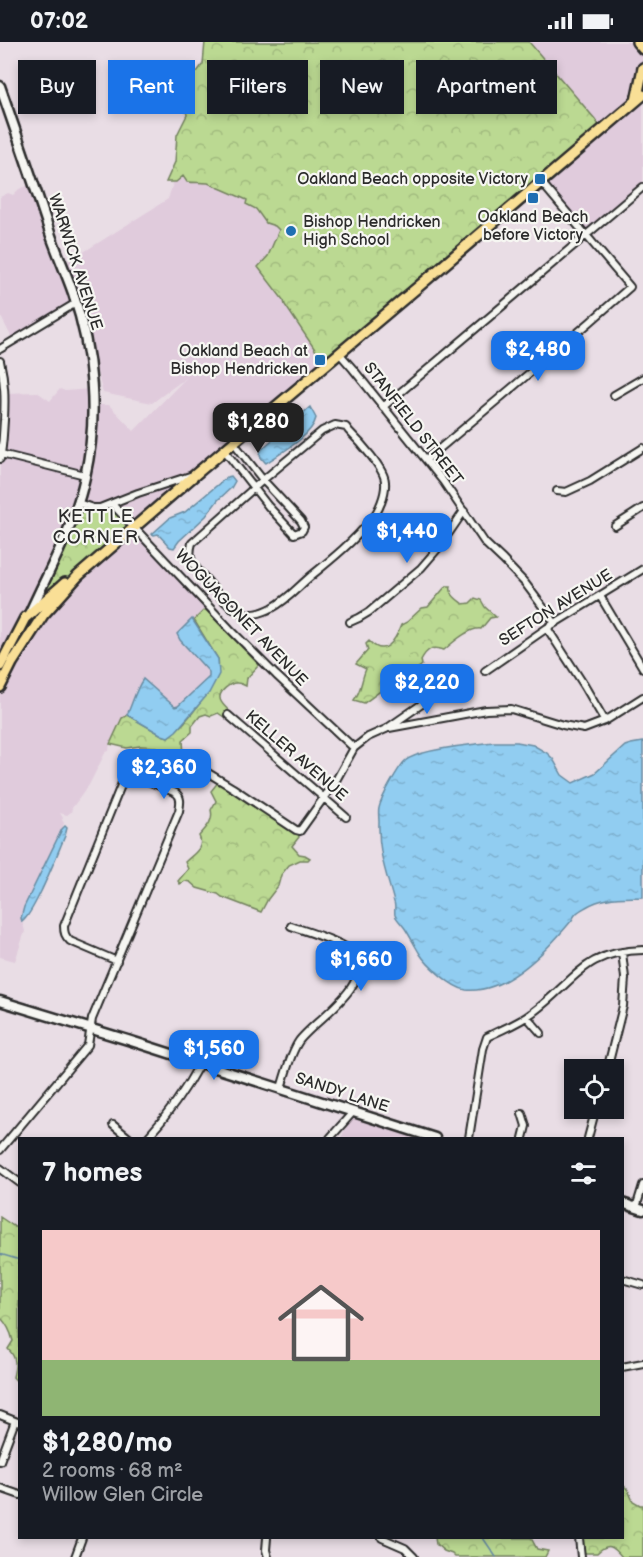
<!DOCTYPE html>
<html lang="en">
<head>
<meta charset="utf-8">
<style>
	body { margin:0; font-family:"Balsamiq Sans",sans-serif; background:#242831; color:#f1f3f6; height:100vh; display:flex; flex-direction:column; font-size:22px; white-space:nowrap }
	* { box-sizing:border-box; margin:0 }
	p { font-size:20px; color:#9ea1a6 }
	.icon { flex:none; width:33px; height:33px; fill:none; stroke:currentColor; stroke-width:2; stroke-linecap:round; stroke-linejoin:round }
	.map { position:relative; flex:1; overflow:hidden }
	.sheet { position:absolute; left:18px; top:1095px; width:606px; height:402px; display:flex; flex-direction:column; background:#171b24; border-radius:0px; box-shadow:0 3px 9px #0003 }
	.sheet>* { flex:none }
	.hud { position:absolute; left:18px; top:18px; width:608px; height:54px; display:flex; gap:12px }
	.buttons { position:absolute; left:564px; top:1017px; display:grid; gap:12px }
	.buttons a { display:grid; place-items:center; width:60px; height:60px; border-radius:0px; background:#171b24; box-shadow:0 3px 9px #0003; font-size:30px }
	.price { position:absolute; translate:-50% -51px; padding:0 14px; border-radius:12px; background:#1a73e8; color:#fff; font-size:20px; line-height:39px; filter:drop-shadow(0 2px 3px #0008) }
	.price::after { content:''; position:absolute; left:50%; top:36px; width:18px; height:14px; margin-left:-9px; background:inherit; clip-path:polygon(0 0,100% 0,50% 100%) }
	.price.current { background:#222; color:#fff }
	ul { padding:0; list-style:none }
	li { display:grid; align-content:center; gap:12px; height:318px; padding:0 24px }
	li span { display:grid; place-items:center; height:186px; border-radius:0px; color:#555 }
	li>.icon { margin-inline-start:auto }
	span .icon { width:108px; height:108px; fill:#fffc; stroke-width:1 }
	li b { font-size:26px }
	h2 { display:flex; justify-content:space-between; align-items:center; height:72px; padding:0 24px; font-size:26px }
	.chip { padding:0 21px; border-radius:0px; background:#171b24; box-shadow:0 3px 9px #0003; font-size:21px; line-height:54px }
	.chip.current { background:#1a73e8; color:#fff }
	.status { display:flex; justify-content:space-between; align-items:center; height:42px; padding:0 30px; background:#171b24; direction:ltr }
	.status svg { height:16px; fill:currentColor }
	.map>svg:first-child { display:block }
	.built { fill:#e0cbdc; fill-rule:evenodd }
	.forest { fill:url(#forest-crowns); stroke:#73825e; stroke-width:1.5 }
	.water { fill:url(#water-ripples); stroke:#688ca2; stroke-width:1.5 }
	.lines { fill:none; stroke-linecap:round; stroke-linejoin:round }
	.stream { stroke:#688ca2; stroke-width:1.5 }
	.minor-casing { stroke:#2b2b2b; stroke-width:10 }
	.secondary-casing { stroke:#2b2b2b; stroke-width:13 }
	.primary-casing { stroke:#2b2b2b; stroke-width:14 }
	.minor { stroke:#f6f6f2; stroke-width:6 }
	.secondary { stroke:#f6f6f2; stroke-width:8 }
	.primary { stroke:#f9df96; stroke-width:9 }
	.poi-dot { fill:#1f6fb2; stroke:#f6f6f2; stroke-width:2 }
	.labels { text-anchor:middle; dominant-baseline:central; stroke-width:4.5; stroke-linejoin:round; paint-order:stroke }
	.poi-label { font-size:16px; fill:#2b2b2b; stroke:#f6f6f2; text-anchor:end }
	.street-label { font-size:16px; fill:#2b2b2b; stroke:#f6f6f2 }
	.neighbourhood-label { font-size:18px; letter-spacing:1.5px; fill:#2b2b2b; stroke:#f6f6f2 }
</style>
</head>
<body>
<div class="status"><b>07:02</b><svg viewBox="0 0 49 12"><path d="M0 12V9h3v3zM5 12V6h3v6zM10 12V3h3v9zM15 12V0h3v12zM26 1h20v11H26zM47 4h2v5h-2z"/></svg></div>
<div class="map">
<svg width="643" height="1515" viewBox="0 0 643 1515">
	<defs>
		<pattern id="forest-crowns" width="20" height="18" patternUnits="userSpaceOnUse" patternTransform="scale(1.5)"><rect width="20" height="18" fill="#bbd992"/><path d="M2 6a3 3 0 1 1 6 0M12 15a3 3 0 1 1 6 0" fill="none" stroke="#a1ba7e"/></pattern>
		<pattern id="water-ripples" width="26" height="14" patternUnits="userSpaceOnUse" patternTransform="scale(1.5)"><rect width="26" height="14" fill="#91cdf1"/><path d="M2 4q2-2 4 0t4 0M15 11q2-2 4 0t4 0" fill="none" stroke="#7db0cf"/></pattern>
	</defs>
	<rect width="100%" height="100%" fill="#e9dde5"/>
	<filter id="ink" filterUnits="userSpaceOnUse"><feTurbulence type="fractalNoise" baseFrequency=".0167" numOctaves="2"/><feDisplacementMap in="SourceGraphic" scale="12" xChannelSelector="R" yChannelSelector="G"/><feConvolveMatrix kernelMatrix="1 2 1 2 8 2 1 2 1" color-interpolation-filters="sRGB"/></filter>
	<g filter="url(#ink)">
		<path class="built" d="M218 0 320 314 327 321 135 485 208 565 201 569 194 578 192 577 177 592 180 598 209 630V635L178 664 175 665 144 637 135 649V657L127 673 122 676 110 701 109 709 106 710 104 713 89 743 72 766 71 770 67 773 60 771 63 776 62 778 64 781 62 787 24 866 21 876 25 889 15 919 0 915V415L5 351 37 350 50 359 60 347 65 349 91 347 92 363H109L134 389 187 335 152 361 103 351 66 221 168 157ZM79 465 91 467 87 523Z
			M529 0H643V145L588 192 541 141 602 88 595 77Z
			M33 142 75 262 13 298 0 273V155L8 151 13 153 19 147Z
			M353 1070 417 1092 416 1096H341Z"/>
		<path class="forest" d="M205 0H529L595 77 602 88 327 321 318 312 285 263 284 259 258 225 268 214 279 188 275 184 266 181 256 167 246 162 247 158 208 141C201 140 195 141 187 140L183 134 176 140H166L175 120 177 93 187 73 185 64C180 60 174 57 170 52 150 33 186 31 197 30L203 22Z
			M112 462 134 485 87 523 29 581 79 465 92 467Z
			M446 544H451C449 553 457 557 463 562L470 561 475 556 481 558 485 565 496 575 490 576 481 587C470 585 453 600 444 608 432 604 427 607 421 618L422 623C415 629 406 634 408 644L396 639C384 645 375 654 364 661L354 658C362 648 361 638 366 627L356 622 368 608 366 602 369 599C385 616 395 599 401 583L407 580 422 566 428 565Z
			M205 567 259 623 247 636 246 644C244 643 239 641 237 641 230 640 219 650 220 656 220 661 226 665 228 668V673L237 679H230L218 671 211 674 206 672 200 674 192 684V690L183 698 184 714C172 714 164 715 157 705L140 704 127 706 110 702 122 676 127 673 162 693 168 695C185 683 223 638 218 617L194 578Z
			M219 739 298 790 299 795 292 804 299 812 305 813 310 816 308 818H300L289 823 281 833 278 844 268 857 261 870 222 855 218 852 197 846 190 840 185 839 180 842 178 839 188 827 185 820C193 812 205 806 199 794 206 786 214 779 211 768L216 759 211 749Z
			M0 1175 19 1188V1342L13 1335C16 1323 17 1316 8 1307L13 1299C11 1290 6 1281 0 1275Z
			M623 1443 628 1448 633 1459 640 1463H643V1515H622C613 1504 608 1500 597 1511H581L578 1496H622Z
			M435 1496H531L537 1507 548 1509 545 1515H455L452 1512 444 1509 436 1502Z"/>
		<path class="water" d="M310 365 316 376C312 394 281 411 266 421 261 416 258 414 262 407Z
			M231 434 235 439 231 446 218 458 206 474 179 499 174 506 170 505 158 492 154 493 152 492 170 476 185 470 227 435Z
			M192 577 218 617 219 632 209 651 176 689 168 695 162 693 127 673C133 660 135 649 143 637L175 665 178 664 209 635V630L180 598 177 592Z
			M494 700H517L533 703 547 711 553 717 562 733 573 741 595 731 625 704 631 702 643 700V855C622 856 604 854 586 865 579 869 575 871 572 878 548 907 507 952 466 948 452 946 427 923 420 912 415 904 411 896 406 888 403 883 397 878 395 873 394 869 396 864 394 860 386 830 378 811 379 780 379 776 378 770 379 766 381 756 398 726 405 719 418 707 475 702 494 700Z
			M65 784 67 786 65 794C57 812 35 870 22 880L21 876 24 865 62 787Z"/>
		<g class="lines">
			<path class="stream" d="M0 1212 20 1218
				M483 1496 496 1515"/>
			<g class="minor-casing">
				<path id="minor" d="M0 307 76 261
					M339 311 353 327 443 439 485 501 503 518 525 541 555 581
					M0 319C5 340 5 357 4 378 3 391 3 404 0 417
					M614 353 643 336
					M383 365 643 145
					M335 383 346 385 349 389C359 399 385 427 385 440 386 452 379 469 371 478 354 499 332 517 311 534 298 545 287 558 272 566 265 569 258 573 250 572 230 572 217 550 205 536 194 524 187 518 192 501L263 438 322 389Z
					M225 409 268 464 294 492 302 489 304 485 301 479 263 438 234 401
					M1 412 85 433
					M426 418 589 281 630 245 541 140
					M557 449 566 450 590 439 643 406
					M78 461 93 466H100L138 451 193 433
					M112 462 230 587 276 633 354 706
					M615 484 643 466
					M600 554 643 626
					M350 580 359 576 369 570 421 526 440 504 464 469
					M547 586 584 643 605 679
					M485 629 547 586 643 527
					M228 673 346 775
					M389 686 486 668 511 667 563 683 584 687 605 679 643 655
					M185 717 233 746 296 788 300 789 335 740 354 706 368 695 386 687 455 639
					M527 975 541 991
					M607 1028 623 964 625 936 622 910
					M281 1046C286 1031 290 1012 299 999 313 979 375 943 354 912 347 901 305 889 291 884
					M522 1071 526 1084 523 1096
					M113 1083 129 1096
					M147 1096C168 1073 185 1049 200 1021
					M330 1096 353 1070
					M469 1096 483 1007 487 995C502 987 518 982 532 971 575 940 582 909 643 908
					M588 1096 596 1066
					M0 1108 88 1003 92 977 179 769C180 762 182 756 176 751L136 734 126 737 122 741 64 884C64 891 65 894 70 899L117 919
					M0 1126 20 1141
					M636 1166 643 1143
					M622 1237 643 1243
					M622 1325 643 1321
					M0 1373 20 1381
					M0 1419 15 1379
					M0 1446 20 1453
					M267 1496 266 1508 268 1515
					M382 1496 405 1506 414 1515
					M579 1496 581 1515
					M75 1515 82 1496"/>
			</g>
			<g class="secondary-casing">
				<path id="secondary" d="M0 44C17 93 34 142 50 191 57 211 66 231 73 251 93 310 99 374 85 435 75 482 50 526 30 570
					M0 959 128 998 435 1096
					M622 1161 643 1168"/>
			</g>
			<g class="primary-casing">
				<path id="primary" d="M637 0 643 7
					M636 59 643 26
					M12 621 43 573 78 534 196 432 418 245 643 53
					M0 624 25 576 65 541
					M0 645 14 617"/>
			</g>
			<use href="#minor" class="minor"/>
			<use href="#secondary" class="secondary"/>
			<use href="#primary" class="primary"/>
		</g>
	</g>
	<g class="poi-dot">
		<rect x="534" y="131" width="12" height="12" rx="3"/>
		<rect x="527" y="150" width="12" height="12" rx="3"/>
		<circle cx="291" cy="189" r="6"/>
		<rect x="314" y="312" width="12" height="12" rx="3"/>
	</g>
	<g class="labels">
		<g class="poi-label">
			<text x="528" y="137">Oakland Beach opposite Victory</text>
			<text x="533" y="175" text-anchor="middle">Oakland Beach<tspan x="533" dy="18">before Victory</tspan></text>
			<text x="303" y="180" text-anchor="start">Bishop Hendricken<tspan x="303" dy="18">High School</tspan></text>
			<text x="308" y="309">Oakland Beach at<tspan x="308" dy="18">Bishop Hendricken</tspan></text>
		</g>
		<g class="street-label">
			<text transform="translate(75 220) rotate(72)">WARWICK AVENUE</text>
			<text transform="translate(413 382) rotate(52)">STANFIELD STREET</text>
			<text transform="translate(556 566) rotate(-32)">SEFTON AVENUE</text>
			<text transform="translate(241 576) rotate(46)">WOGUAGONET AVENUE</text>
			<text transform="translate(296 714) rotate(41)">KELLER AVENUE</text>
			<text transform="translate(342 1051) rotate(18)">SANDY LANE</text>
		</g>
		<g class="neighbourhood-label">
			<text x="96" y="474">KETTLE<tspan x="96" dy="21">CORNER</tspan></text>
		</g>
	</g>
</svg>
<div class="buttons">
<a><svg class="icon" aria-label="locate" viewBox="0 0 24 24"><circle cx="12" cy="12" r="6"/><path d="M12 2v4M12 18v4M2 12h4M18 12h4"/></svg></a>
</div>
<b class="price" style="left:538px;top:340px">$2,480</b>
<b class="price current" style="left:258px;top:412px">$1,280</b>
<b class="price" style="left:407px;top:522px">$1,440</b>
<b class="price" style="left:427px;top:673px">$2,220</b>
<b class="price" style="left:164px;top:758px">$2,360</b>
<b class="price" style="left:361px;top:950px">$1,660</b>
<b class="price" style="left:214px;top:1039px">$1,560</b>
<div class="hud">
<a class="chip">Buy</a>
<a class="chip current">Rent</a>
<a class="chip">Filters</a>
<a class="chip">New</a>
<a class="chip">Apartment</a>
</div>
<section class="sheet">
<h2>7 homes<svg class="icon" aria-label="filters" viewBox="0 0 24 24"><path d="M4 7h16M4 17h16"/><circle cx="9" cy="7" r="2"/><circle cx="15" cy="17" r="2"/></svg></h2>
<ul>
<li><span style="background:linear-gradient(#f6c9c9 70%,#8fb573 0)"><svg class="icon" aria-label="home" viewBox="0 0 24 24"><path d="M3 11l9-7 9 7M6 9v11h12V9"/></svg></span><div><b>$1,280/mo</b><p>2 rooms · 68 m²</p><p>Willow Glen Circle</p></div></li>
</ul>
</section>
</div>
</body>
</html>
